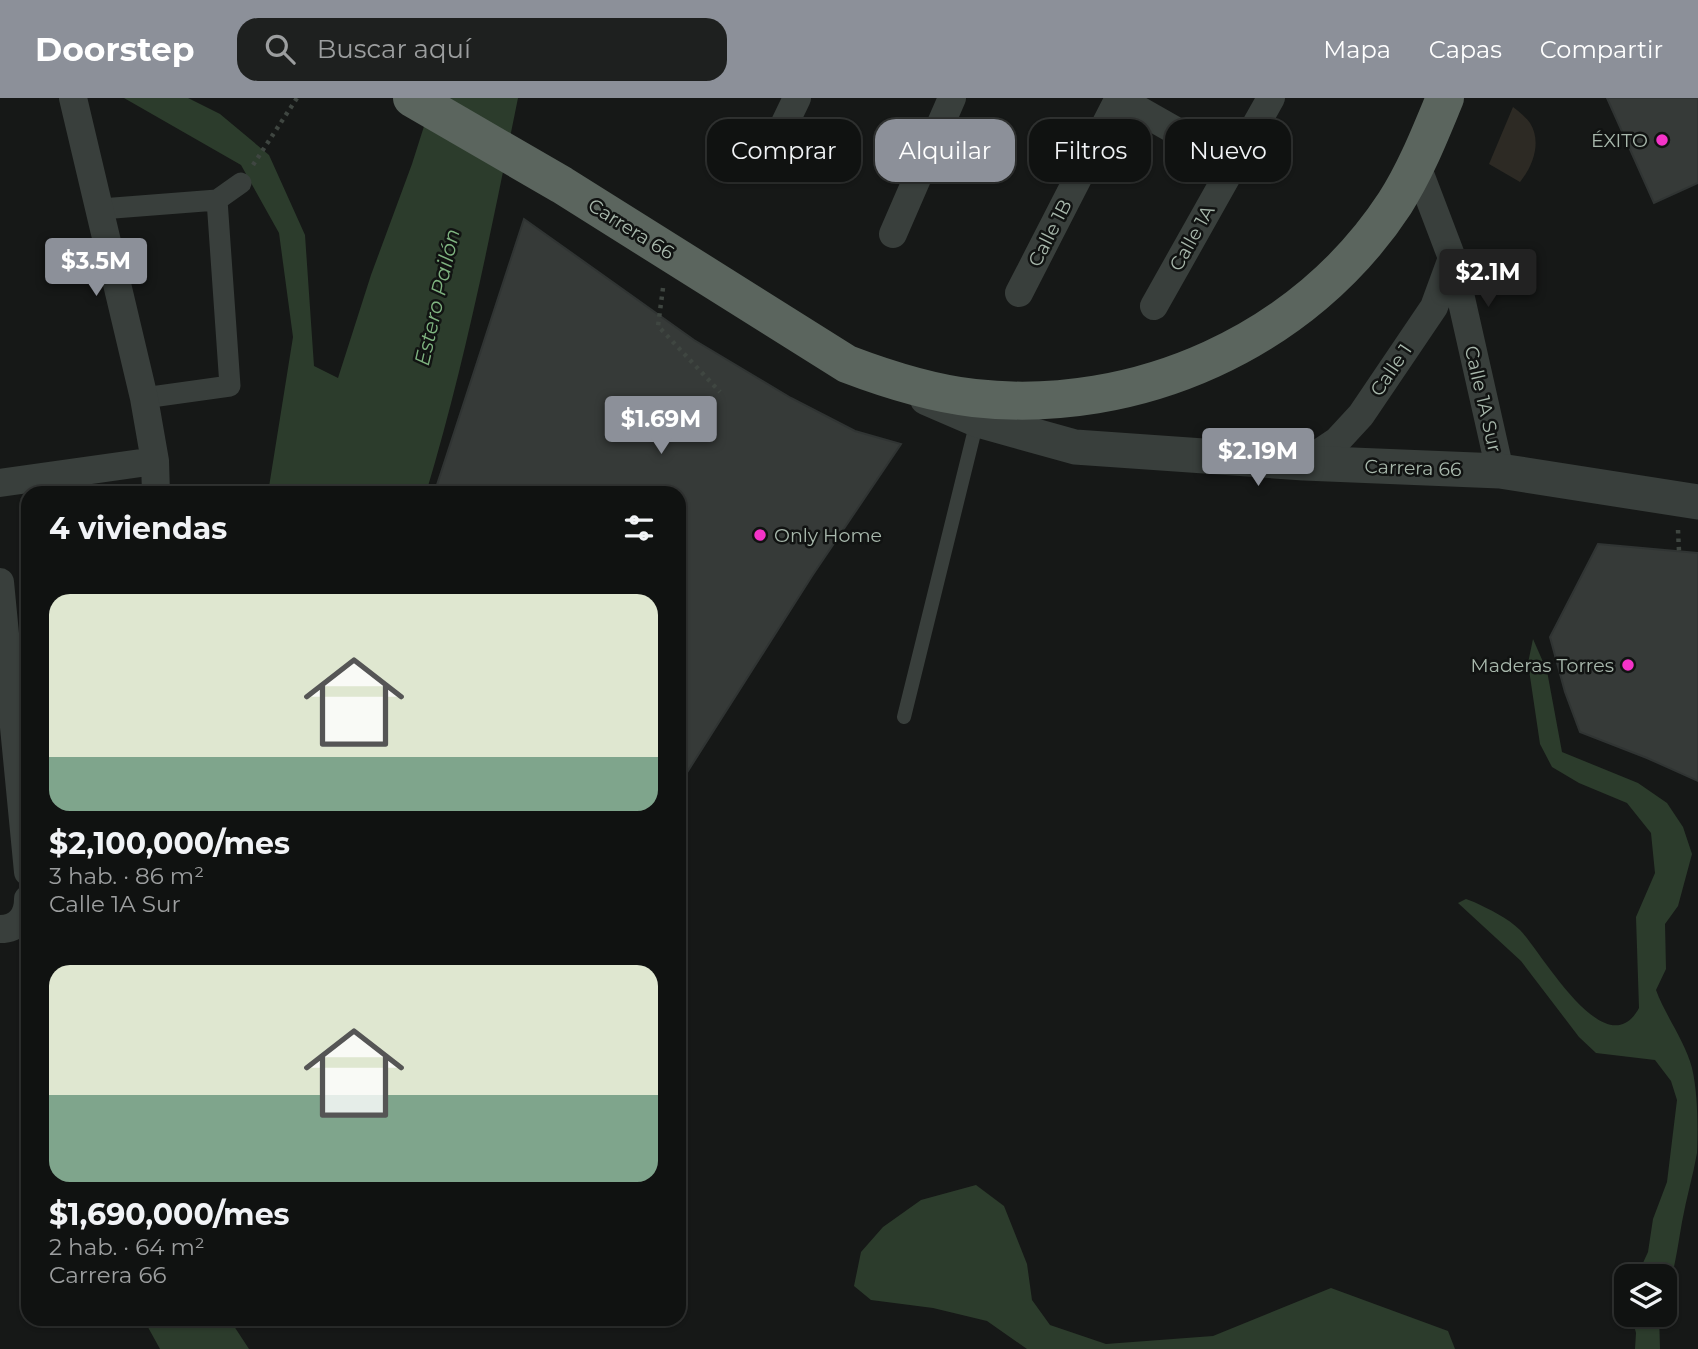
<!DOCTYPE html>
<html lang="es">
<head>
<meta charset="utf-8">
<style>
	body { margin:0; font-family:Montserrat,sans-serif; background:#1e201f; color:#f1f3f6; height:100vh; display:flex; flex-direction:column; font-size:26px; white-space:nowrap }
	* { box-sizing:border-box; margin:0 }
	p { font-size:23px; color:#9c9e9f }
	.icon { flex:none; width:38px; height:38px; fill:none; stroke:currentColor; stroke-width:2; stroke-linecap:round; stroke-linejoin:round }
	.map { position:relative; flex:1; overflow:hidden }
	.side { position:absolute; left:21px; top:388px; width:665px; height:840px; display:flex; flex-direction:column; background:#101211; border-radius:21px; box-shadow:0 2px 5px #0004,0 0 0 2px #303231 }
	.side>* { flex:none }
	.banner { position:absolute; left:707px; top:21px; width:665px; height:63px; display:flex; gap:14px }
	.tools { position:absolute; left:1614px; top:1166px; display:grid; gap:14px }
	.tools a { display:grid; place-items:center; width:63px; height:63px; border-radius:14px; background:#101211; box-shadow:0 2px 5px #0004,0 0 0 2px #303231; font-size:35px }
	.price { position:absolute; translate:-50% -60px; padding:0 16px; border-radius:7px; background:#8c9099; color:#fff; font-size:23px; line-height:46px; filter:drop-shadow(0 2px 4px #0008) }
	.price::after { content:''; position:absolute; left:50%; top:42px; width:21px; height:16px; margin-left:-10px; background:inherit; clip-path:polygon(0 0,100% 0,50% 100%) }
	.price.on { background:#222; color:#fff }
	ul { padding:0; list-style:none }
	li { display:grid; align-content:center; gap:14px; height:371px; padding:0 28px }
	li span { display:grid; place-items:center; height:217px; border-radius:21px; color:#555 }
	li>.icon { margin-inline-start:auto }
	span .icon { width:126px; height:126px; fill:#fffc; stroke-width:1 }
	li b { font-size:30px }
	h2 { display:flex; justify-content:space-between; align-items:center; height:84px; padding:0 28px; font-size:30px }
	.chip { padding:0 24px; border-radius:21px; background:#101211; box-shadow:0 2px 5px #0004,0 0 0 2px #303231; font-size:24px; line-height:63px }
	.chip.on { background:#8c9099; color:#fff }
	header { display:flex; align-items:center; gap:42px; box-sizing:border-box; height:98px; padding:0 35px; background:#8c9099; color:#fff }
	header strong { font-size:33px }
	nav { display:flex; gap:38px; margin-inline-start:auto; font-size:24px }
	.search { width:490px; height:63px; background:#1e201f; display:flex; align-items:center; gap:18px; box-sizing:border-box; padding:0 24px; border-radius:21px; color:#9c9e9f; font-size:26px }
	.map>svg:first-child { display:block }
	.green { fill:#2d2a24 }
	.water { fill:#2c3c2c }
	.building { fill:#363a38; stroke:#303433; stroke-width:2 }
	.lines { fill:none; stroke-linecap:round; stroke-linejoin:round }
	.path { stroke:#3f4641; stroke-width:4.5; stroke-dasharray:3.5 5; stroke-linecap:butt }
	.service { stroke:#393f3c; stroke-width:14 }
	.pedestrian { stroke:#393f3c; stroke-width:21 }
	.minor { stroke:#393f3c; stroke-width:28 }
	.tertiary { stroke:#393f3c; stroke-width:35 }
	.trunk { stroke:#5b655e; stroke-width:38 }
	.poi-dot { fill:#f433c8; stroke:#111312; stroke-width:2.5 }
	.labels { text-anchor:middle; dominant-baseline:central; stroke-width:5; stroke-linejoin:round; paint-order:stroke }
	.poi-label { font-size:19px; fill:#a8b8ac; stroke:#111312; text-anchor:end }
	.street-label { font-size:19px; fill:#a8b8ac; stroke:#111312 }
	.water-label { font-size:21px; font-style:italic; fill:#7fb480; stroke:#111312 }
</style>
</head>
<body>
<header>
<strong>Doorstep</strong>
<div class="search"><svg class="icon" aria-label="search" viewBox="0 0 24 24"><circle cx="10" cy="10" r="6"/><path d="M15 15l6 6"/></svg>Buscar aquí</div>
<nav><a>Mapa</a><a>Capas</a><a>Compartir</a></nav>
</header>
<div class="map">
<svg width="1698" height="1251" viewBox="0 0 1698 1251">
	<rect width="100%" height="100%" fill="#161817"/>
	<path class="green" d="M1513 9C1518 13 1526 19 1530 25 1542 44 1533 68 1520 84L1489 66Z"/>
	<path class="water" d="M124 0H188L220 16 269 57 305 137 314 268 338 280 371 177 412 66 433 0H518C491 133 465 266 426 395H268L293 239 279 135 241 67Z
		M1533 541 1547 573 1562 654 1638 685 1667 705 1683 729 1692 756 1678 808 1665 826 1666 871 1656 892C1666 919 1685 943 1692 970 1698 996 1698 1029 1697 1055 1693 1078 1686 1101 1682 1124 1677 1152 1675 1174 1664 1202V1178H1637L1648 1154 1653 1121 1667 1084 1677 1002 1671 983 1655 962 1596 955 1579 939 1521 863 1458 805 1466 801 1474 804C1489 811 1508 820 1520 832 1541 853 1606 971 1639 910L1636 819 1655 775 1651 735 1627 705 1579 685 1552 669 1540 646 1528 565Z
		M976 1087 1004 1108 1027 1166 1032 1202 1050 1227 1106 1246 1213 1238 1331 1190 1448 1233 1455 1251H1027L987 1223 933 1210 871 1202 854 1188 861 1154 883 1129 921 1102Z
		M1631 1216H1659L1660 1251H1635L1636 1235Z
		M144 1222H230L249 1251H160Z"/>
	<path class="building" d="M1607 0H1698V85L1654 105Z
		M524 121 694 242 791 300 855 333 901 346 812 478 679 687V396H434Z
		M1598 446 1698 455V683L1647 660 1580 634 1565 594 1550 539Z"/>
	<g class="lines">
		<path class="path" d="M253 67 297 0
			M663 190 658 228 720 294
			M1678 432 1679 453"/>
		<path class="service" d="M904 619 977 323"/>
		<path class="pedestrian" d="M101 111 217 102 241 85
			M144 300 230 288 217 102"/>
		<path class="minor" d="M73 0 144 300 155 363 156 396
			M1118 0 1234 66
			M772 52 797 0
			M1417 68 1452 160 1500 373
			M893 136 952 0
			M1019 195 1119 0
			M1154 208 1271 0
			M1304 365 1337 343 1361 317 1434 209 1452 160
			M0 385 155 363
			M0 484 28 774
			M0 831C18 831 28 818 28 801"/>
		<path class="tertiary" d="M927 300 978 322 1075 349 1304 365 1500 373 1698 404"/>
		<path class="trunk" d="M412 0 562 87 847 266C889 282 930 295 974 300 1137 318 1305 243 1395 105 1416 72 1430 36 1445 0"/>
	</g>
	<g class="poi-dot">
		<circle cx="1662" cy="42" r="7"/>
		<circle cx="760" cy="437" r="7"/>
		<circle cx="1628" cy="567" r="7"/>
	</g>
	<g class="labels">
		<g class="poi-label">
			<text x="1648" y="42">ÉXITO</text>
			<text x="774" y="437" text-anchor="start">Only Home</text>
			<text x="1614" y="567">Maderas Torres</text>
		</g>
		<g class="street-label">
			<text transform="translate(631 131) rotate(32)">Carrera 66</text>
			<text transform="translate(1050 135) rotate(-63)">Calle 1B</text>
			<text transform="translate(1192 140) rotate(-61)">Calle 1A</text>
			<text transform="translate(1391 272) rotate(-56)">Calle 1</text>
			<text transform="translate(1483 301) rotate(77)">Calle 1A Sur</text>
			<text transform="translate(1413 370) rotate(2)">Carrera 66</text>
		</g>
		<g class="water-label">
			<text transform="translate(437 199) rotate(-77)">Estero Pailón</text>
		</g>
	</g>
</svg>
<div class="tools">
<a><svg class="icon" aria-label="layers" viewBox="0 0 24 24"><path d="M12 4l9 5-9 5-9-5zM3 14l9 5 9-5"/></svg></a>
</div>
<b class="price" style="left:96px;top:200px">$3.5M</b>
<b class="price on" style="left:1488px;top:211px">$2.1M</b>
<b class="price" style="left:661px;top:358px">$1.69M</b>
<b class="price" style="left:1258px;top:390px">$2.19M</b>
<div class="banner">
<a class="chip">Comprar</a>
<a class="chip on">Alquilar</a>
<a class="chip">Filtros</a>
<a class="chip">Nuevo</a>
</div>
<section class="side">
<h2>4 viviendas<svg class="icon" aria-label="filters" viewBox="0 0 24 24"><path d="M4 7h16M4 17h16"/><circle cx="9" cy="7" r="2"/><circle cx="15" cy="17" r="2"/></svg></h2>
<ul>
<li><span style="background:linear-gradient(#dfe7d0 75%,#7fa58c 0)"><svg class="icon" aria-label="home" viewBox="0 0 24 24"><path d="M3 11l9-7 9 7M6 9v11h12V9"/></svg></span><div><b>$2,100,000/mes</b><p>3 hab. · 86 m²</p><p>Calle 1A Sur</p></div></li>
<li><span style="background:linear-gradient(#dfe7d0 60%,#7fa58c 0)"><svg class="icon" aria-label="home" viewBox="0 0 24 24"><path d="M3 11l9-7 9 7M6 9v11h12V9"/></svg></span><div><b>$1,690,000/mes</b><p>2 hab. · 64 m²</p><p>Carrera 66</p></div></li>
</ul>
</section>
</div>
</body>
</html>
